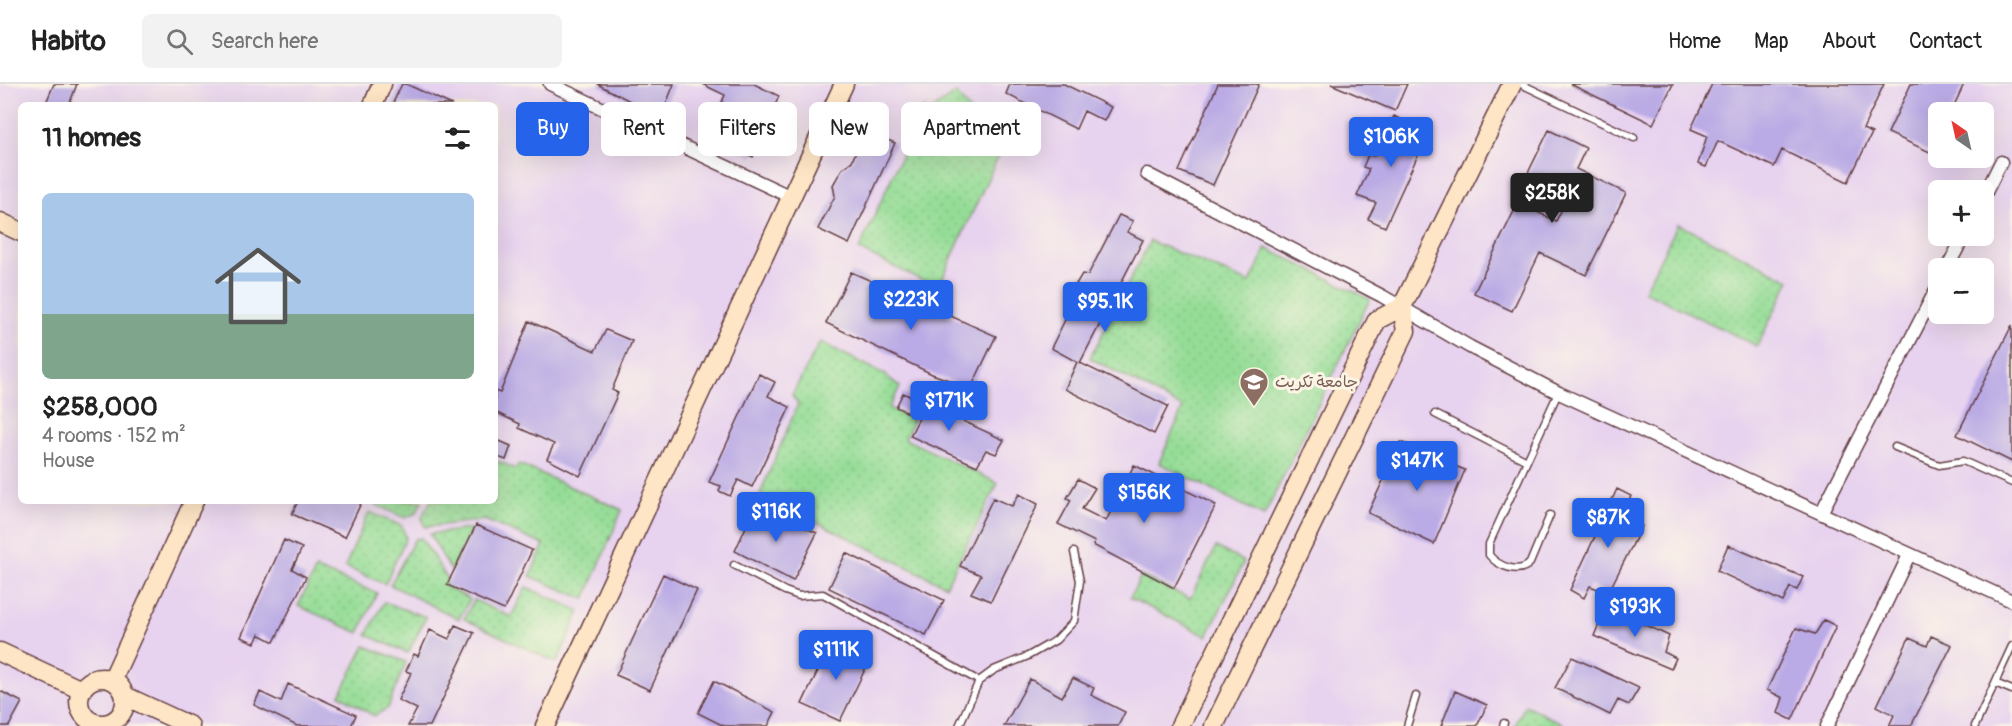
<!DOCTYPE html>
<html lang="en">
<head>
<meta charset="utf-8">
<style>
	body { margin:0; font-family:Pangolin,"Playpen Sans Arabic",sans-serif; background:#f2f2f2; color:#222; height:100vh; display:flex; flex-direction:column; font-size:22px; white-space:nowrap }
	* { box-sizing:border-box; margin:0 }
	p { font-size:20px; color:#767676 }
	.icon { flex:none; width:33px; height:33px; fill:none; stroke:currentColor; stroke-width:2; stroke-linecap:round; stroke-linejoin:round }
	.map { position:relative; flex:1; overflow:hidden }
	.drawer { position:absolute; left:18px; top:18px; width:480px; height:402px; display:flex; flex-direction:column; background:#fff; border-radius:9px; box-shadow:0 6px 24px #0002 }
	.drawer>* { flex:none }
	.top-card { position:absolute; left:516px; top:18px; width:570px; height:54px; display:flex; gap:12px }
	.needle { width:39px; rotate:326deg }
	.buttons { position:absolute; left:1928px; top:18px; display:grid; gap:12px }
	.buttons a { display:grid; place-items:center; width:66px; height:66px; border-radius:9px; background:#fff; box-shadow:0 6px 24px #0002; font-size:30px }
	.price { position:absolute; translate:-50% -51px; padding:0 14px; border-radius:6px; background:#2563eb; color:#fff; font-size:20px; line-height:39px; filter:drop-shadow(0 2px 3px #0008) }
	.price::after { content:''; position:absolute; left:50%; top:36px; width:18px; height:14px; margin-left:-9px; background:inherit; clip-path:polygon(0 0,100% 0,50% 100%) }
	.price.on { background:#222; color:#fff }
	ul { padding:0; list-style:none }
	li { display:grid; align-content:center; gap:12px; height:318px; padding:0 24px }
	li+li { border-top:2px solid #e0e0e0 }
	li span { display:grid; place-items:center; height:186px; border-radius:9px; color:#555 }
	li>.icon { margin-inline-start:auto }
	span .icon { width:108px; height:108px; fill:#fffc; stroke-width:1 }
	li b { font-size:26px }
	h2 { display:flex; justify-content:space-between; align-items:center; height:72px; padding:0 24px; font-size:26px }
	.chip { padding:0 21px; border-radius:9px; background:#fff; box-shadow:0 6px 24px #0002; font-size:21px; line-height:54px }
	.chip.on { background:#2563eb; color:#fff }
	header { display:flex; align-items:center; gap:36px; box-sizing:border-box; height:84px; padding:0 30px; background:#fff; border-bottom:2px solid #e0e0e0 }
	header strong { font-size:28px }
	nav { display:flex; gap:33px; margin-inline-start:auto; font-size:21px }
	.search { width:420px; height:54px; background:#f2f2f2; display:flex; align-items:center; gap:15px; box-sizing:border-box; padding:0 21px; border-radius:9px; color:#767676; font-size:22px }
	.map>svg:first-child { display:block }
	.built { fill:#e7d2ef; fill-rule:evenodd }
	.green { fill:url(#green-dots); stroke:#707e61; stroke-width:1.5 }
	.building { fill:#baaae5 }
	.lines { fill:none; stroke-linecap:round; stroke-linejoin:round }
	.lane-casing { stroke:#633e44; stroke-width:9 }
	.street-casing { stroke:#633e44; stroke-width:15 }
	.secondary-casing { stroke:#633e44; stroke-width:21 }
	.lane { stroke:#fff; stroke-width:6 }
	.street { stroke:#fff; stroke-width:12 }
	.secondary { stroke:#fee5c5; stroke-width:18 }
	.labels { text-anchor:middle; dominant-baseline:central; stroke-width:6; stroke-linejoin:round; paint-order:stroke }
	.education-label { font-size:16px; fill:#785e54; stroke:#fcf5e5; text-anchor:start }
</style>
</head>
<body>
<header>
<strong>Habito</strong>
<div class="search"><svg class="icon" aria-label="search" viewBox="0 0 24 24"><circle cx="10" cy="10" r="6"/><path d="M15 15l6 6"/></svg>Search here</div>
<nav><a>Home</a><a>Map</a><a>About</a><a>Contact</a></nav>
</header>
<div class="map">
<svg width="2012" height="642" viewBox="0 0 2012 642">
	<defs>
		<pattern id="green-dots" width="8" height="8" patternUnits="userSpaceOnUse" patternTransform="scale(1.5)"><rect width="8" height="8" fill="#95dd97"/><path d="M2 2h.1M6 6h.1" fill="none" stroke="#82bd82" stroke-width="1.8" stroke-linecap="round"/></pattern>
	</defs>
	<rect width="100%" height="100%" fill="#fcf5e5"/>
	<filter id="ink" filterUnits="userSpaceOnUse"><feTurbulence type="fractalNoise" baseFrequency=".0167" numOctaves="2"/><feDisplacementMap in="SourceGraphic" scale="12" xChannelSelector="R" yChannelSelector="G"/><feConvolveMatrix kernelMatrix="1 2 1 2 8 2 1 2 1" color-interpolation-filters="sRGB"/></filter>
	<filter id="wash" filterUnits="userSpaceOnUse"><feTurbulence type="fractalNoise" baseFrequency=".008" numOctaves="4" result="noise"/><feDisplacementMap in="SourceGraphic" scale="24" xChannelSelector="R" yChannelSelector="G"/><feGaussianBlur stdDeviation="1.35" result="paint"/><feColorMatrix in="noise" values="0 0 0 0 0 0 0 0 0 0 0 0 0 0 0 0 0 1.4 0 .05"/><feComposite in="paint" operator="in"/></filter>
	<g filter="url(#wash)">
		<rect width="100%" height="100%" fill="#f3ebd1"/>
		<path class="built" d="M0 0H2012V642H0ZM21 21H495V417H21ZM1938 28H1983V74H1938ZM1938 106H1983V152H1938ZM1938 184H1983V230H1938Z"/>
		<path class="green" d="M956 9 1000 68 938 204 859 166 923 24 930 27Z
			M1678 140 1790 196 1757 262 1644 207Z
			M1150 157 1250 199 1266 164 1370 215 1264 432 1159 379 1183 324 1090 274Z
			M820 258 884 290 900 303 889 324 913 336 905 355 998 399 946 502 760 410 798 320 792 311Z
			M498 377 515 385 519 380 622 426 585 515 530 492 544 461 485 436 425 443 422 433 431 417H495V382Z
			M373 417H422L416 429 405 434 372 419Z
			M369 428 402 442 406 454 385 500 345 483Z
			M471 445 451 487 430 450Z
			M421 454 447 494 445 502 470 515 459 535 390 501 415 455Z
			M1216 463 1244 478 1207 552 1130 514 1141 492 1190 515Z
			M316 485 377 509 359 549 298 522Z
			M526 503 580 527 557 579 464 535 474 516 511 533Z
			M384 518 426 533 408 569 367 551Z
			M365 562 406 578 388 624 374 632 340 611Z
			M1525 621 1566 642H1515Z"/>
		<g id="blocks">
			<path class="building" d="M54 0H77L69 21H45Z
				M402 0H406L452 21H392Z
				M597 0H674L661 33Z
				M702 0H754L779 12 753 73 707 51 725 11Z
				M1010 0H1064L1111 23 1104 37 1084 27 1076 45 1006 10Z
				M1218 0H1259L1213 101 1179 87Z
				M1331 0H1407L1395 27Z
				M1570 0H1673L1653 40Z
				M1712 0H1884L1863 45 1872 49 1848 98 1782 66 1774 83 1718 57 1706 83 1698 80 1707 52 1691 45Z
				M1911 0H1964L1951 28H1938V56L1932 69 1888 49Z
				M1394 32 1428 49 1385 143 1368 135 1376 119 1357 112 1369 85 1363 83 1368 71 1374 72Z
				M1549 46 1586 64 1576 85 1626 109 1586 191 1540 169 1512 227 1474 209 1518 119 1556 137 1569 111 1527 91Z
				M865 47 895 59 849 160 818 145 835 112 833 101 842 85 852 77Z
				M1119 131 1133 137 1127 148 1143 156 1080 279 1168 322 1154 350 1065 305 1077 278 1051 264 1081 204 1076 200 1082 190 1088 191Z
				M851 188 996 252 971 304 932 290 826 239Z
				M529 237 595 267 606 246 632 257 612 306 618 309 580 392 547 375 554 360 519 344 520 340 495 328V307L500 309Z
				M2012 241V378L1957 351Z
				M759 290 775 298 768 312 790 323 752 403 738 396 730 412 719 407 721 402 709 398Z
				M903 309 1004 356 996 370 986 366 977 382 910 352 919 334 896 323Z
				M495 355 511 362 506 376 495 372Z
				M1401 358 1420 365 1422 362 1448 373 1445 378 1465 386 1434 460 1368 429Z
				M1134 381 1216 421 1174 504 1093 461 1095 458 1058 440 1071 416 1067 414 1078 395 1095 404 1082 425 1106 437Z
				M1617 405 1631 412 1622 433 1642 442 1608 509 1590 502 1584 514 1570 506Z
				M1019 410 1038 420 991 517 971 509 981 491 960 482 993 414 1012 422Z
				M298 417H362L345 453 292 430Z
				M756 421 817 449 793 497 735 467Z
				M476 441 532 466 504 526 447 501Z
				M284 456 302 464 292 485 306 493 274 558 259 550 255 559 241 553Z
				M1728 461 1803 493 1797 506 1790 503 1783 518 1717 487Z
				M846 469 944 516 926 551 829 504Z
				M663 490 697 506 650 606 616 591Z
				M1611 525 1669 552 1664 568 1676 574 1671 585 1594 552 1599 540 1603 541Z
				M1824 536 1836 542 1792 636 1778 629 1783 614 1767 606 1796 544 1815 550Z
				M455 541 474 549 430 642H408L417 625 398 616 411 589 406 587 414 570 418 572 430 546 449 555Z
				M1931 552 1952 561 1911 642H1889L1894 631 1877 622 1909 554 1927 562Z
				M832 557 871 573 840 637 802 620Z
				M1572 573 1639 604 1629 621 1618 616 1610 631 1555 604Z
				M1073 594 1094 604 1091 611 1125 628 1118 642H1004L1030 595 1062 613Z
				M714 597 775 628 768 642H724L698 629Z
				M288 600 356 631 351 642H297L254 621 260 608 281 618Z
				M0 607 22 618 9 642H0Z
				M1455 607 1487 621 1477 642H1441Z"/>
		</g>
	</g>
	<g filter="url(#ink)">
		<use href="#blocks" fill-opacity="0" stroke="#633e44" stroke-width="1.5"/>
		<g class="lines">
			<g class="lane-casing">
				<path id="lane" d="M1521 0 1634 54
					M1435 330 1527 377
					M1895 363 1939 381 1963 377 2012 399
					M1550 431 1530 479C1519 491 1498 482 1489 471V460L1558 309
					M734 481 785 507 799 512 823 510 979 597
					M1995 599 2012 606
					M959 642 979 597 994 586 1028 572 1056 556 1074 537 1080 497 1074 468
					M1407 642 1416 612
					M1503 642 1504 639
					M1975 642 2012 562"/>
			</g>
			<g class="street-casing">
				<path id="street" d="M550 0 791 113
					M1147 90 1382 212 1470 263 1559 309 2012 517
					M1983 114 2001 78
					M1947 184 1964 152
					M1821 429 1938 202
					M94 642 95 639
					M1827 642 1909 471"/>
			</g>
			<g class="secondary-casing">
				<path id="secondary" d="M373 21 382 0
					M0 138 21 148
					M1402 223 1512 0
					M0 568 81 606
					M79 617a23 23 0 1 1 46 0a23 23 0 1 1-46 0Z
					M112 596 194 417
					M125 612 190 642
					M545 642 844 0
					M1180 642 1377 236 1402 223 1406 247 1214 642"/>
			</g>
			<use href="#lane" class="lane"/>
			<use href="#street" class="street"/>
			<use href="#secondary" class="secondary"/>
		</g>
	</g>
	<defs>
		<g id="university-pin" transform="scale(1.5)"><path d="M0 17L-7.5 6A9.5 9.5 0 1 1 7.5 6Z" fill="#8d6e63" stroke="#fcf5e5"/><path d="M0-5L7-2L0 1L-7-2ZM-4 1L0 2.5L4 1V4Q0 6-4 4Z" fill="#fff"/></g>
	</defs>
	<g fill-rule="evenodd">
		<use href="#university-pin" x="1254" y="298"/>
	</g>
	<g class="labels">
		<g class="education-label">
			<text x="1275" y="298">جامعة تكريت</text>
		</g>
	</g>
</svg>
<div class="buttons">
<a><svg class="needle" viewBox="-14 -14 28 28"><path d="M0-13l5 13h-10z" fill="#e53935"/><path d="M0 13l5-13h-10z" fill="#767676"/></svg></a>
<a>+</a>
<a>−</a>
</div>
<b class="price" style="left:1391px;top:84px">$106K</b>
<b class="price on" style="left:1552px;top:140px">$258K</b>
<b class="price" style="left:911px;top:247px">$223K</b>
<b class="price" style="left:1105px;top:249px">$95.1K</b>
<b class="price" style="left:949px;top:348px">$171K</b>
<b class="price" style="left:1417px;top:408px">$147K</b>
<b class="price" style="left:1144px;top:440px">$156K</b>
<b class="price" style="left:776px;top:459px">$116K</b>
<b class="price" style="left:1608px;top:465px">$87K</b>
<b class="price" style="left:1635px;top:554px">$193K</b>
<b class="price" style="left:836px;top:597px">$111K</b>
<div class="top-card">
<a class="chip on">Buy</a>
<a class="chip">Rent</a>
<a class="chip">Filters</a>
<a class="chip">New</a>
<a class="chip">Apartment</a>
</div>
<section class="drawer">
<h2>11 homes<svg class="icon" aria-label="filters" viewBox="0 0 24 24"><path d="M4 7h16M4 17h16"/><circle cx="9" cy="7" r="2"/><circle cx="15" cy="17" r="2"/></svg></h2>
<ul>
<li><span style="background:linear-gradient(#a9c7e8 65%,#7fa58c 0)"><svg class="icon" aria-label="home" viewBox="0 0 24 24"><path d="M3 11l9-7 9 7M6 9v11h12V9"/></svg></span><div><b>$258,000</b><p>4 rooms · 152 m²</p><p>House</p></div></li>
</ul>
</section>
</div>
</body>
</html>
